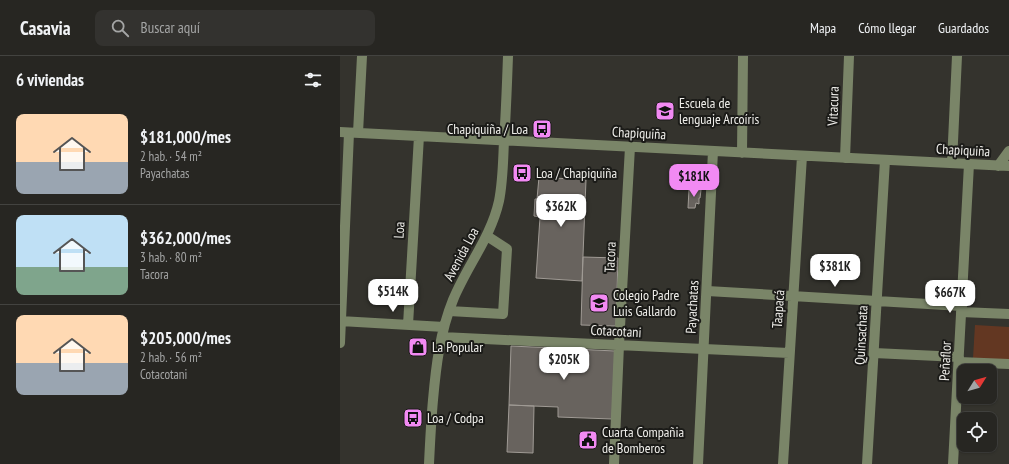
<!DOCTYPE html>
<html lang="es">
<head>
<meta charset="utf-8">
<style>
	body { margin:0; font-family:"PT Sans Narrow",sans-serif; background:#33322f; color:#f1f3f6; height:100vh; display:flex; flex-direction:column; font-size:15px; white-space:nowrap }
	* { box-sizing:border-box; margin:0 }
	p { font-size:13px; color:#a4a5a5 }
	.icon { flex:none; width:22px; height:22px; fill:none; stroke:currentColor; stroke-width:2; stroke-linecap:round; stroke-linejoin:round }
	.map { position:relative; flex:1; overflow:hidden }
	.panel { display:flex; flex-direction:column; background:#272622; width:340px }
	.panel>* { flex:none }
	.needle { width:26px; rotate:53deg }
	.buttons { position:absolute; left:617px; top:308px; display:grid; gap:8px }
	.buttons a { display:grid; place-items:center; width:40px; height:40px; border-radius:8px; background:#272622; box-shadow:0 1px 3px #0004,0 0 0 1px #434340; font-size:20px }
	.price { position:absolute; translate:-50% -34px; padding:0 9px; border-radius:8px; background:#fff; color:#222; font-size:13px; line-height:26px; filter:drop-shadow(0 1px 2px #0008) }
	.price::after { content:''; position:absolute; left:50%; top:24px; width:12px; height:9px; margin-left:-6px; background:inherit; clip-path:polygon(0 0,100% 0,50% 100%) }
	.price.current { background:#f28af3; color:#111 }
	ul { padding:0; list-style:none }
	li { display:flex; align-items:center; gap:12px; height:100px; padding:0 16px }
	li+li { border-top:1px solid #434340 }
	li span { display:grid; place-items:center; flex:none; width:112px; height:80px; border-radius:8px; color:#555 }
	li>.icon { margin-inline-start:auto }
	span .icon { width:48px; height:48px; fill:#fffc; stroke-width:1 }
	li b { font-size:17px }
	h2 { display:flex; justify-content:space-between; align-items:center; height:48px; padding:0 16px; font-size:17px }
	header { display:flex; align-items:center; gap:24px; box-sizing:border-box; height:56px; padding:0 20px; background:#272622; border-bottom:1px solid #434340 }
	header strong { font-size:19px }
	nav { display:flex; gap:22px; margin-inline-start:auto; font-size:14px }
	.search { width:280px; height:36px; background:#33322f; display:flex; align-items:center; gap:10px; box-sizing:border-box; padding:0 14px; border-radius:8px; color:#a4a5a5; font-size:15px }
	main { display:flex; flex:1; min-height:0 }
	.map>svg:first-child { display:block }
	.green { fill:#633722 }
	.building { fill:#68635e; stroke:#a09b95 }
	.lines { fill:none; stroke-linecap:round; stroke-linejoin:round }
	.minor { stroke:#7a8568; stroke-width:10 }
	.labels { text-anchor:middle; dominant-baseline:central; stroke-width:4; stroke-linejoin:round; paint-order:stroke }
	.poi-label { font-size:14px; fill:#efeeea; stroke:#1b1b18; text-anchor:start }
	.street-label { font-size:14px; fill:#efeeea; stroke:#1b1b18 }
</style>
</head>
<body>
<header>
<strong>Casavia</strong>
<div class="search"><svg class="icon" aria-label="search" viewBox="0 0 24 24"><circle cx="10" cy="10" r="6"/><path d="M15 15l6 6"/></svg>Buscar aquí</div>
<nav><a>Mapa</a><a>Cómo llegar</a><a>Guardados</a></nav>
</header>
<main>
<section class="panel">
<h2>6 viviendas<svg class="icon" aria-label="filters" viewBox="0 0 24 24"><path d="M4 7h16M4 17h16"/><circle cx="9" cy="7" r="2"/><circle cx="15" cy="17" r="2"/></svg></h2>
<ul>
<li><span style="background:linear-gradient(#ffd9b3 60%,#9aa5b1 0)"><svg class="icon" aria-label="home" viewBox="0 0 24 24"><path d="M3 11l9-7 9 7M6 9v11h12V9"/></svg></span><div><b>$181,000/mes</b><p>2 hab. · 54 m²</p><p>Payachatas</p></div></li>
<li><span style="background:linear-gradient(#bfe0f5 65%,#7fa58c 0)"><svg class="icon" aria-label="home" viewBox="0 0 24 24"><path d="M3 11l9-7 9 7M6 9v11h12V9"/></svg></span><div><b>$362,000/mes</b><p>3 hab. · 80 m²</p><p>Tacora</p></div></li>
<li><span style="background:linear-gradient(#ffd9b3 60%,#9aa5b1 0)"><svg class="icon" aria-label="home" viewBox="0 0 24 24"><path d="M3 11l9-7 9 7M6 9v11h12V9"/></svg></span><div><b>$205,000/mes</b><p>2 hab. · 56 m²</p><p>Cotacotani</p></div></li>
</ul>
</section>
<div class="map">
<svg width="669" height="408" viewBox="0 0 669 408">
	<rect width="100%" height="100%" fill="#34332d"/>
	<path class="green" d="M635 269 669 271V304L633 302Z"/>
	<path class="building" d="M199 121 246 124 242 225 196 222 200 161 194 160 195 143H197Z
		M349 133 361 134 360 142H359V148L356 147 355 152H348Z
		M243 201 278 202 276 270 241 269Z
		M171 290 275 295 272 363 218 361V351L169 349Z
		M169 349 194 350 193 397 167 396Z"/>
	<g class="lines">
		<path class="minor" d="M0 76 669 110
			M18 77 22 0
			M402 97 403 0
			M505 102 509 0
			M612 107 617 0
			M658 110 669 95
			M367 235 622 250
			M109 255 163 258 167 193 147 180
			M621 256 669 258
			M0 265 104 271
			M68 269 79 80
			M102 281 449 297
			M0 287 9 77
			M534 297 619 301
			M619 306 669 308
			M89 408C90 387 91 366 93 344 96 310 100 276 113 244 127 210 151 181 159 145 163 125 163 105 164 85 166 57 167 28 168 0
			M274 408 279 289 290 91
			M358 408 373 95
			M443 408 462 100
			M527 408 545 104
			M613 408 629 108"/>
	</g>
	<defs>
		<g id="school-square" transform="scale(1)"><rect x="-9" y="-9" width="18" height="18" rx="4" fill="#f28af3" stroke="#1b1b18"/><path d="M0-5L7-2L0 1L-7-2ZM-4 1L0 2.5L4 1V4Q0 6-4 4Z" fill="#111"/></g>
		<g id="bus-square" transform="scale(1)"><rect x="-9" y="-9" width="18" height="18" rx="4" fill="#f28af3" stroke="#1b1b18"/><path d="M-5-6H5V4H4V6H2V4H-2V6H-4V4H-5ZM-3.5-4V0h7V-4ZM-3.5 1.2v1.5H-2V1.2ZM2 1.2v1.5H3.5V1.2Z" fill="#111"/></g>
		<g id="shop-square" transform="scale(1)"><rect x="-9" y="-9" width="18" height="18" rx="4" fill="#f28af3" stroke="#1b1b18"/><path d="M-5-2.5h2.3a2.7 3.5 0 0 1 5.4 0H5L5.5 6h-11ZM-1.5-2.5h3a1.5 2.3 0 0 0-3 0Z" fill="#111"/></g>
		<g id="civic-square" transform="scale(1)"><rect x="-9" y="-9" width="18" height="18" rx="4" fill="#f28af3" stroke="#1b1b18"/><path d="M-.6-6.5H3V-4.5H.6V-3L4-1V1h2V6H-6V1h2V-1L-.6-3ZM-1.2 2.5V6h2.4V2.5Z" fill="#111"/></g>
	</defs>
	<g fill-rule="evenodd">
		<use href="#school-square" x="325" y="55"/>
		<use href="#bus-square" x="202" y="73"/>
		<use href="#bus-square" x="182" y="117"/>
		<use href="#school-square" x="259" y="247"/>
		<use href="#shop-square" x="78" y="291"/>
		<use href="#bus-square" x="73" y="362"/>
		<use href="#civic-square" x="248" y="384"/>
	</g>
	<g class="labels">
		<g class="poi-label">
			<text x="339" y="47">Escuela de<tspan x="339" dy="16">lenguaje Arcoíris</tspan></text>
			<text x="188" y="73" text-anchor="end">Chapiquiña / Loa</text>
			<text x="196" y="117">Loa / Chapiquiña</text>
			<text x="273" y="239">Colegio Padre<tspan x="273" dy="16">Luis Gallardo</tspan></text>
			<text x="92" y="291">La Popular</text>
			<text x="87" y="362">Loa / Codpa</text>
			<text x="262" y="376">Cuarta Compañia<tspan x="262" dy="16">de Bomberos</tspan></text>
		</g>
		<g class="street-label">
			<text transform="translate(493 50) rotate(-88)">Vitacura</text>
			<text transform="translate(299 77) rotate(3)">Chapiquiña</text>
			<text transform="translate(623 94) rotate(3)">Chapiquiña</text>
			<text transform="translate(59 174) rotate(-87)">Loa</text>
			<text transform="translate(121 198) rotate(-62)">Avenida Loa</text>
			<text transform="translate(270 201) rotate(-87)">Tacora</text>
			<text transform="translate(352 251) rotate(-87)">Payachatas</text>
			<text transform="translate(438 253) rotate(-86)">Taapacá</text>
			<text transform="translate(276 275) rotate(3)">Cotacotani</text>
			<text transform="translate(521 279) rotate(-87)">Quinsachata</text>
			<text transform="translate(605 305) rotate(-87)">Peñaflor</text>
		</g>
	</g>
</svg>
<div class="buttons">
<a><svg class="needle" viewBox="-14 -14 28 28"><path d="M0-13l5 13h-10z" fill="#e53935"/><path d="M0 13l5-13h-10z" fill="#a4a5a5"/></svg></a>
<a><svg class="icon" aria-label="locate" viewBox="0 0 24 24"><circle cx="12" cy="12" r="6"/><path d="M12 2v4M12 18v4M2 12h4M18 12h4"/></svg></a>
</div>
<b class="price current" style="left:354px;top:142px">$181K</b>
<b class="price" style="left:221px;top:172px">$362K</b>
<b class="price" style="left:495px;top:232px">$381K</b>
<b class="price" style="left:53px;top:257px">$514K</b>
<b class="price" style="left:610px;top:258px">$667K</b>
<b class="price" style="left:224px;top:325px">$205K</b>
</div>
</main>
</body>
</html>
